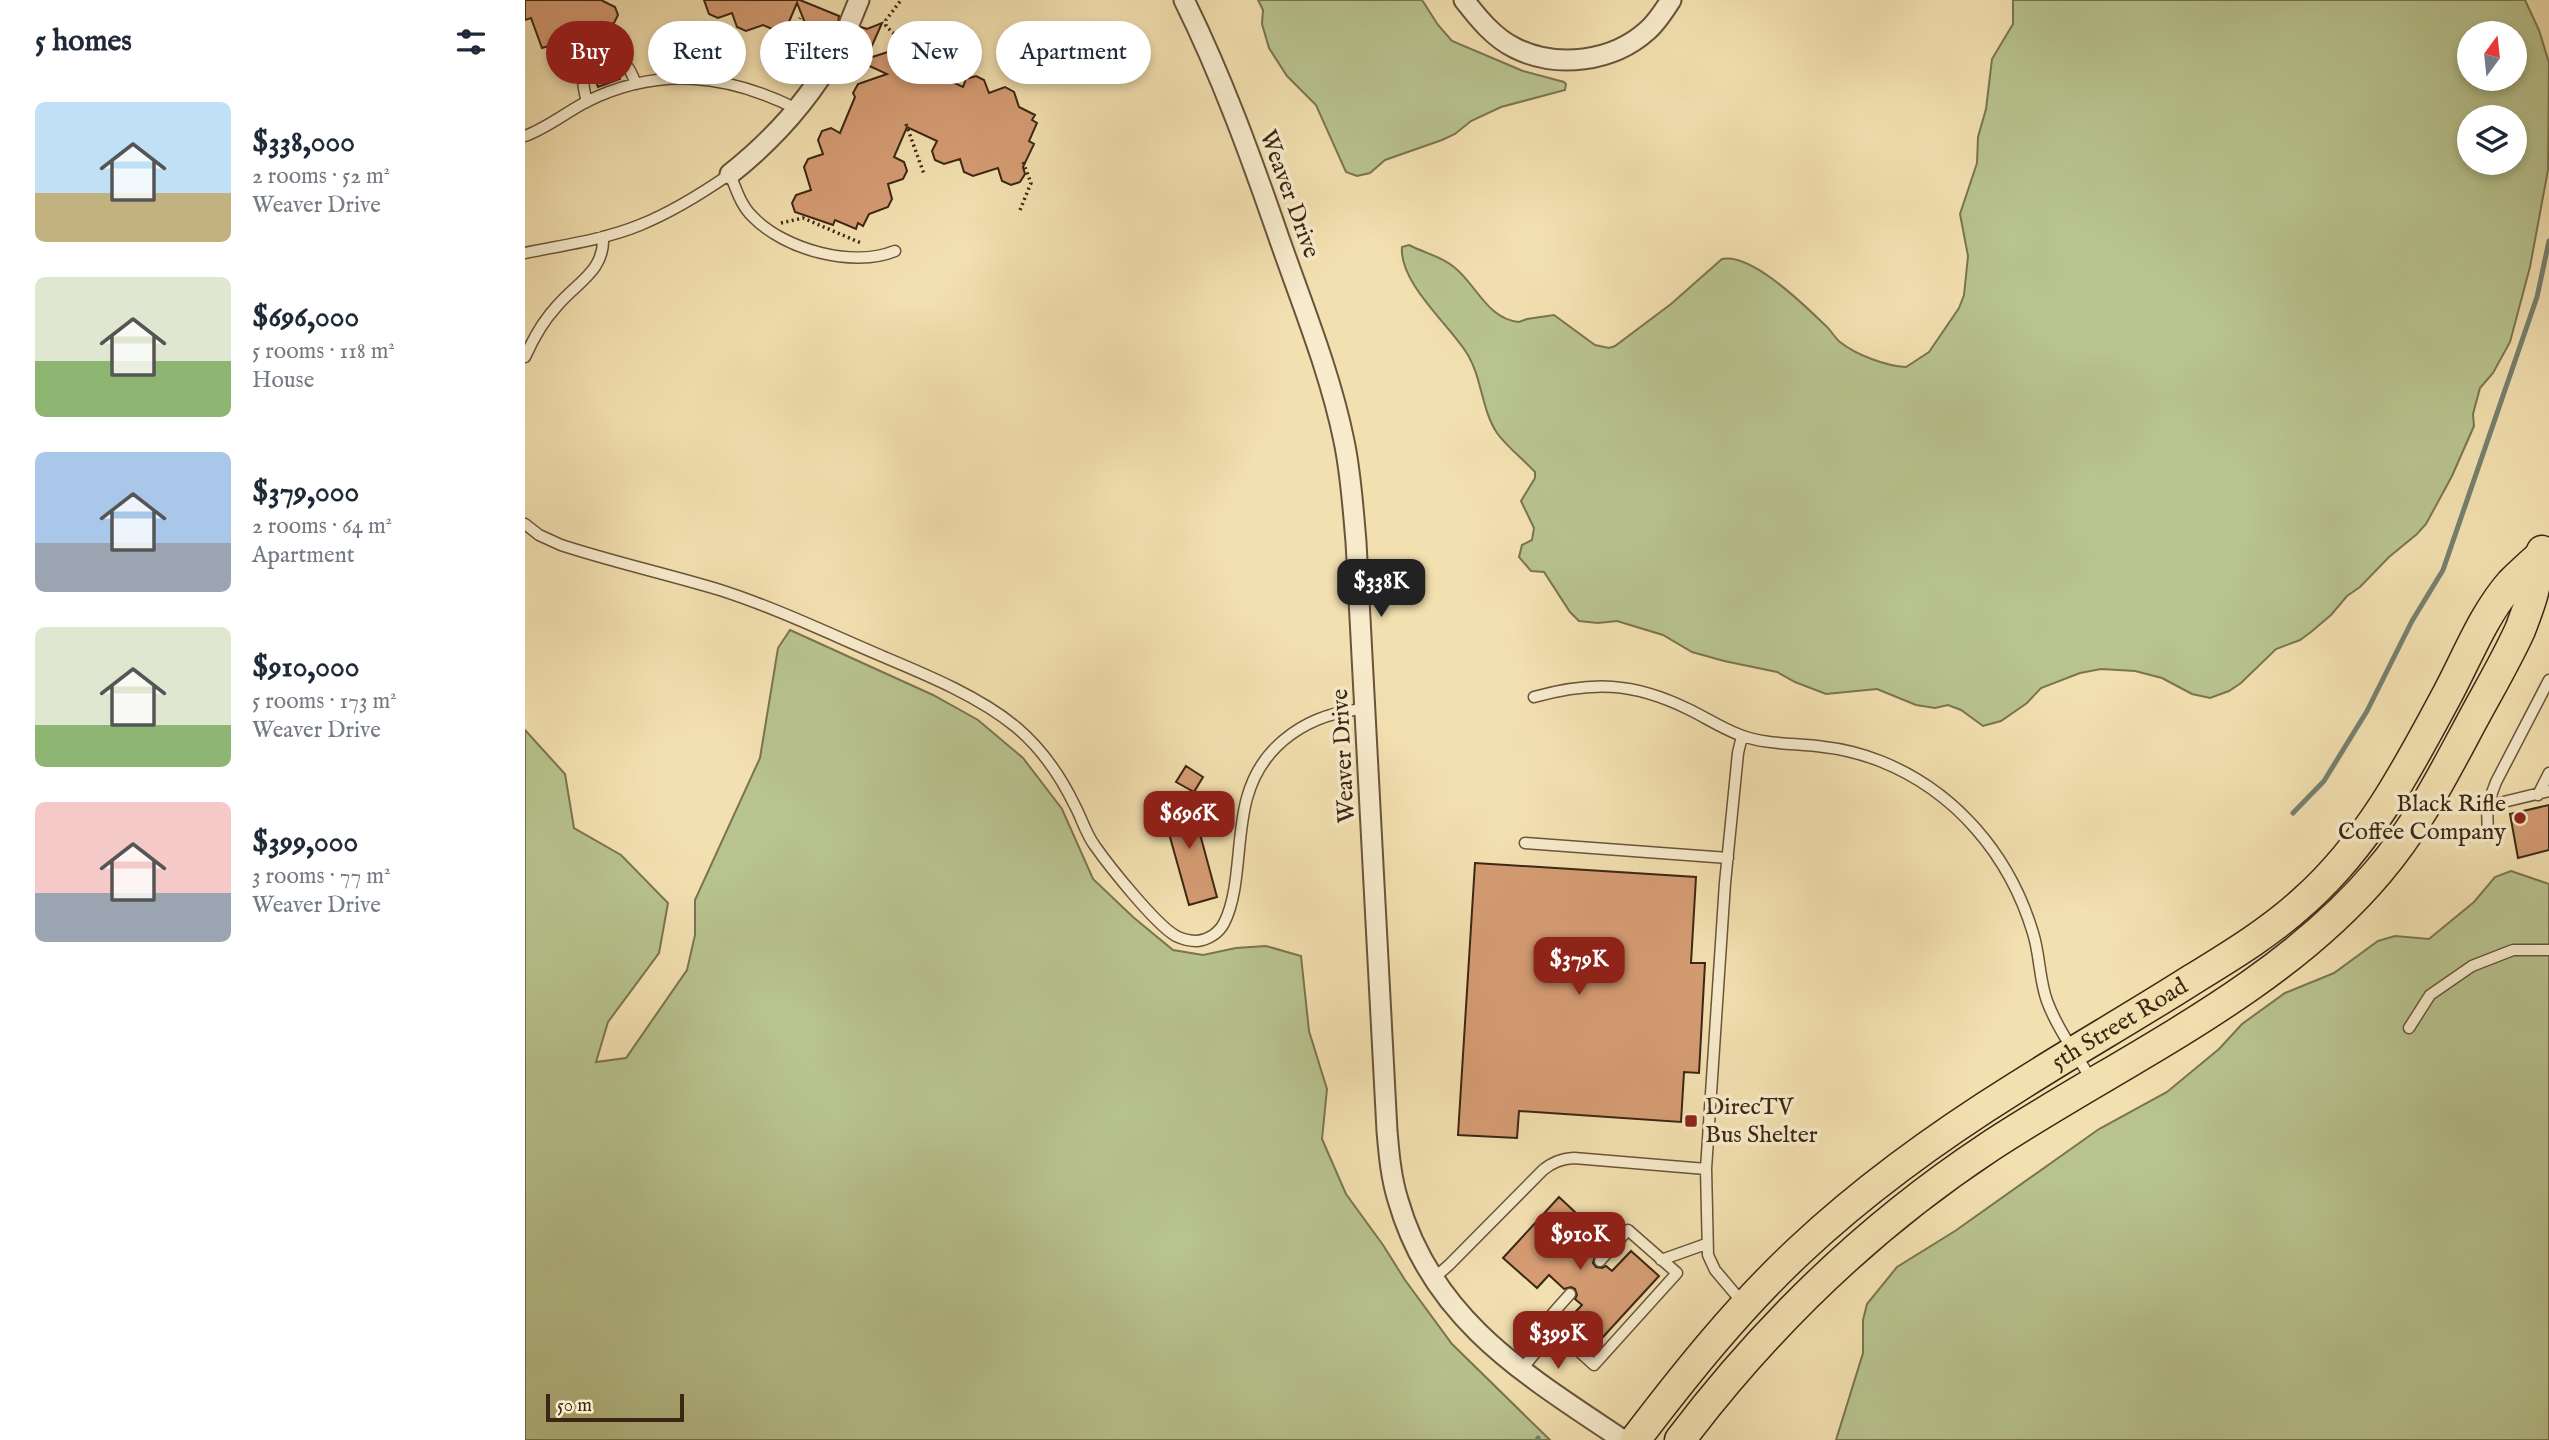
<!DOCTYPE html>
<html lang="en">
<head>
<meta charset="utf-8">
<style>
	body { margin:0; font-family:"IM FELL English",serif; background:#f2f2f3; color:#1f2937; height:100vh; display:flex; flex-direction:column; font-size:26px; white-space:nowrap }
	* { box-sizing:border-box; margin:0 }
	p { font-size:23px; color:#747a83 }
	.icon { flex:none; width:38px; height:38px; fill:none; stroke:currentColor; stroke-width:2; stroke-linecap:round; stroke-linejoin:round }
	.map { position:relative; flex:1; overflow:hidden }
	.sheet { display:flex; flex-direction:column; background:#fff; width:525px }
	.sheet>* { flex:none }
	.banner { position:absolute; left:21px; top:21px; width:665px; height:63px; display:flex; gap:14px }
	.needle { width:46px; rotate:15deg }
	.controls { position:absolute; left:1932px; top:21px; display:grid; gap:14px }
	.controls a { display:grid; place-items:center; width:70px; height:70px; border-radius:50%; background:#fff; box-shadow:0 4px 10px #0003; font-size:35px }
	.scale { position:absolute; left:21px; bottom:18px; width:138px; box-sizing:border-box; padding-left:7px; border:4px solid #3b2614; border-top:0; font-size:19px; line-height:24px; white-space:nowrap; color:#3b2614; -webkit-text-stroke:5px #f7ebcc; paint-order:stroke }
	.price { position:absolute; translate:-50% -60px; padding:0 16px; border-radius:14px; background:#8f2418; color:#fff; font-size:23px; line-height:46px; filter:drop-shadow(0 2px 4px #0008) }
	.price::after { content:''; position:absolute; left:50%; top:42px; width:21px; height:16px; margin-left:-10px; background:inherit; clip-path:polygon(0 0,100% 0,50% 100%) }
	.price.on { background:#222; color:#fff }
	ul { padding:0; list-style:none }
	li { display:flex; align-items:center; gap:21px; height:175px; padding:0 35px }
	li span { display:grid; place-items:center; flex:none; width:196px; height:140px; border-radius:10px; color:#555 }
	li>.icon { margin-inline-start:auto }
	span .icon { width:84px; height:84px; fill:#fffc; stroke-width:1 }
	li b { font-size:30px }
	h2 { display:flex; justify-content:space-between; align-items:center; height:84px; padding:0 35px; font-size:30px }
	.tag { padding:0 24px; border-radius:32px; background:#fff; box-shadow:0 4px 10px #0003; font-size:24px; line-height:63px }
	.tag.on { background:#8f2418; color:#fff }
	main { display:flex; flex:1; min-height:0 }
	.map>svg:first-child { display:block }
	.green { fill:#b8c38e; stroke:#7a7451; stroke-width:2; fill-rule:evenodd }
	.lines { fill:none; stroke-linecap:round; stroke-linejoin:round }
	.stream { stroke:#758170; stroke-width:5 }
	.building { fill:#d59c73; stroke:#3b2614; stroke-width:2 }
	.minor-tunnel { stroke:#cebb91; stroke-width:19; stroke-dasharray:19 10; stroke-linecap:butt }
	.service-casing { stroke:#69543b; stroke-width:13 }
	.minor-casing { stroke:#69543b; stroke-width:23 }
	.primary-casing { stroke:#3b2614; stroke-width:33 }
	.path { stroke:#3b2614; stroke-width:3.5; stroke-dasharray:2 3.5; stroke-linecap:butt }
	.service { stroke:#f7ebcc; stroke-width:10 }
	.minor { stroke:#f7ebcc; stroke-width:19 }
	.primary { stroke:#f3e0b0; stroke-width:30 }
	.poi-dot { fill:#8f2418; stroke:#f7ebcc; stroke-width:2.5 }
	.labels { text-anchor:middle; dominant-baseline:central; stroke-width:7; stroke-linejoin:round; paint-order:stroke }
	.street-label { font-size:24px; fill:#3b2614; stroke:#f7ebcc }
	.poi-label { font-size:24px; fill:#3b2614; stroke:#f7ebcc; text-anchor:end }
</style>
</head>
<body>
<main>
<section class="sheet">
<h2>5 homes<svg class="icon" aria-label="filters" viewBox="0 0 24 24"><path d="M4 7h16M4 17h16"/><circle cx="9" cy="7" r="2"/><circle cx="15" cy="17" r="2"/></svg></h2>
<ul>
<li><span style="background:linear-gradient(#bfe0f5 65%,#c2b280 0)"><svg class="icon" aria-label="home" viewBox="0 0 24 24"><path d="M3 11l9-7 9 7M6 9v11h12V9"/></svg></span><div><b>$338,000</b><p>2 rooms · 52 m²</p><p>Weaver Drive</p></div></li>
<li><span style="background:linear-gradient(#dfe7d0 60%,#8fb573 0)"><svg class="icon" aria-label="home" viewBox="0 0 24 24"><path d="M3 11l9-7 9 7M6 9v11h12V9"/></svg></span><div><b>$696,000</b><p>5 rooms · 118 m²</p><p>House</p></div></li>
<li><span style="background:linear-gradient(#a9c7e8 65%,#9aa5b1 0)"><svg class="icon" aria-label="home" viewBox="0 0 24 24"><path d="M3 11l9-7 9 7M6 9v11h12V9"/></svg></span><div><b>$379,000</b><p>2 rooms · 64 m²</p><p>Apartment</p></div></li>
<li><span style="background:linear-gradient(#dfe7d0 70%,#8fb573 0)"><svg class="icon" aria-label="home" viewBox="0 0 24 24"><path d="M3 11l9-7 9 7M6 9v11h12V9"/></svg></span><div><b>$910,000</b><p>5 rooms · 173 m²</p><p>Weaver Drive</p></div></li>
<li><span style="background:linear-gradient(#f6c9c9 65%,#9aa5b1 0)"><svg class="icon" aria-label="home" viewBox="0 0 24 24"><path d="M3 11l9-7 9 7M6 9v11h12V9"/></svg></span><div><b>$399,000</b><p>3 rooms · 77 m²</p><p>Weaver Drive</p></div></li>
</ul>
</section>
<div class="map">
<svg width="2024" height="1440" viewBox="0 0 2024 1440">
	<rect width="100%" height="100%" fill="#f3e0b0"/>
	<filter id="stains"><feTurbulence type="fractalNoise" baseFrequency=".00286" numOctaves="4"/><feColorMatrix values="0 0 0 0 .2 0 0 0 0 .09 0 0 0 0 .02 0 0 0 .5 -.17"/></filter>
	<radialGradient id="worn" r=".72"><stop offset=".6" stop-color="#630" stop-opacity="0"/><stop offset="1" stop-color="#630" stop-opacity=".3"/></radialGradient>
	<path class="green" d="M733 0H897L913 25 927 41 998 71 1039 82 1041 84 1040 90 976 107 946 121 930 134 917 140 860 160 845 173 832 176 821 172 791 105 762 76 744 48 737 24 738 10Z
		M1488 0H2000L2014 30 2024 63 2023 170 2005 267 1985 342 1968 373 1955 388 1948 414 1949 426 1927 476 1901 524 1892 534 1864 557 1835 587 1822 596 1806 615 1786 632 1775 640 1751 649 1716 683 1704 691 1685 698 1667 694 1637 678 1610 671 1576 669 1555 673 1516 688 1502 703 1476 721 1458 726 1436 710 1423 705 1410 708 1391 705 1352 689 1301 694 1270 682 1252 672 1199 661 1167 652 1138 635 1105 625 1092 621 1073 623 1054 621 1045 612 1019 572 1006 571 994 557 997 545 1007 540 1009 528 996 501 1010 478V472C998 459 982 447 972 433 956 409 957 376 941 352 923 324 874 282 877 247L884 245C899 253 916 256 929 267 951 284 962 319 994 322L1002 319 1029 315 1070 345 1084 348 1090 346 1146 304 1197 259C1227 253 1279 305 1300 325 1306 330 1309 337 1315 342 1331 355 1361 366 1381 367L1404 352 1434 308 1439 295 1443 256 1435 214 1452 163 1453 137 1461 109 1467 59 1488 24ZM1990 33V79H1944V33ZM1990 117V163H1944V117Z
		M265 630 408 695 453 720 498 758 537 809 568 879 608 917 648 950 678 955 711 948 741 946 776 956 784 1031 802 1089 797 1139 821 1194 858 1245 880 1280 927 1344 1025 1440H0V730L40 774 49 828 96 855 143 903 134 953 83 1022 71 1062 101 1058 162 970 170 935V900L235 758 253 648Z
		M1986 871 2024 884V1440H1311L1338 1353V1320L1342 1304 1372 1267 1430 1231 1574 1129 1642 1092 1694 1049 1717 1024 1760 993 1809 973 1853 941 1870 936 1904 939 1949 902 1970 877Z"/>
	<g class="lines">
		<path class="stream" d="M1768 813 1799 781 1842 711 1887 621 1918 570 2012 297 2024 241
			M1012 1440 1013 1438"/>
	</g>
	<path class="building" d="M0 0H76L90 7 93 15 89 23 80 26 89 53 83 56 82 61 84 67 92 69 95 79 73 87 69 76 73 67 69 62H64L55 37 17 48 6 18 0 20Z
		M179 0H275L314 16 313 24 321 34 332 32 336 27 342 29 357 23 341 59 369 50 377 67 393 62 402 66 403 71 438 87 441 79 451 76 459 80 464 93 480 87 489 92 494 107 510 115 507 120 512 123 504 141 509 144 498 167 500 174 495 182 486 185 477 181 473 168 448 176 439 172 435 159 419 164 410 160 407 151 412 141 382 127 369 157 379 162 382 171 378 179 363 184 367 199 363 207 344 214 338 226 333 223 331 229 310 220 308 225 270 212 267 203 271 195 286 190 279 167 283 159 298 154 293 140 297 131 306 128 315 133 330 97 328 93 333 84 362 74 323 56V45L318 39H307L300 45 288 43 272 3 261 29 254 26 252 31 238 25 221 31 212 27 207 13 193 18 184 14Z
		M661 766 678 777 669 792 651 782Z
		M665 797 692 897 664 905 636 805Z
		M2024 805V850L1993 858 1985 814Z
		M950 863 1171 877 1166 963H1180L1174 1073 1159 1072 1156 1122 994 1111 992 1138 933 1135Z
		M1034 1197 1067 1228 1054 1242 1070 1256 1068 1263 1071 1267 1077 1268 1081 1266 1087 1271 1106 1251 1134 1276 1066 1350 1038 1325 1057 1305 1050 1299 1052 1295 1050 1289 1046 1287 1039 1289 1024 1275 1012 1288 978 1258Z"/>
	<g class="lines">
		<path class="minor-tunnel" d="M312 50 325 22"/>
		<g class="service-casing">
			<path id="service" d="M89 61C103 61 106 72 111 84
				M62 102C59 89 54 77 66 69
				M0 136C22 128 40 113 61 102 133 66 202 74 272 109
				M0 253C39 245 78 240 115 225 147 212 176 194 205 174 211 189 216 206 228 217 260 250 328 268 370 251
				M0 357C8 339 19 320 32 306 51 283 80 271 78 237
				M0 524 14 535 36 545C88 562 142 574 195 590 251 608 305 634 359 657 402 675 455 697 491 727 516 748 536 777 550 806 557 819 561 834 570 846 584 866 631 925 651 936 657 939 665 941 672 941 683 940 694 933 699 923 716 890 711 836 722 798 737 743 786 712 841 709
				M1009 697C1067 681 1108 682 1163 709 1180 717 1196 728 1215 735 1241 745 1271 743 1299 747 1317 749 1337 754 1355 761 1431 791 1485 856 1508 933 1515 955 1514 979 1522 1001 1532 1028 1551 1054 1566 1079
				M1217 736 1213 753 1200 883 1181 1169 1183 1255 1190 1270 1217 1302
				M2013 795 2024 773
				M1962 806 2024 791
				M1963 836 1962 806 1971 782 2024 680
				M1000 843 1203 858
				M1884 1028 1905 995 1947 966 1988 950H2024
				M1136 1260 1181 1244
				M908 1279 924 1265 1018 1170C1028 1162 1036 1159 1049 1158L1181 1169
				M1045 1294 1021 1321 1069 1365 1152 1273 1103 1230 1075 1261
				M996 1370 1030 1329"/>
		</g>
		<g class="minor-casing">
			<path id="minor" d="M659 0C697 77 726 157 754 238 777 304 805 372 819 441 826 474 828 508 831 542L862 1131C864 1154 866 1178 873 1200 907 1320 1001 1375 1098 1440
				M939 0C953 18 969 38 990 48 1032 69 1088 62 1123 30 1132 22 1139 11 1146 0
				M325 22 334 0
				M205 174C248 140 285 99 312 50"/>
		</g>
		<g class="primary-casing">
			<g id="primary">
				<path id="s1" d="M1110 1440C1161 1373 1213 1308 1275 1250 1341 1188 1415 1135 1492 1087 1550 1050 1610 1016 1668 979 1707 955 1745 932 1779 901 1843 844 1882 770 1922 695 1942 658 1958 615 1986 583 1995 574 2005 565 2015 556"/>
				<path d="M1155 1440C1242 1325 1343 1227 1464 1147 1593 1062 1752 992 1853 872 1892 827 1919 773 1947 721 1963 691 1981 661 1995 630 2000 617 2006 602 2009 588 2011 576 2012 562 2017 551"/>
			</g>
		</g>
		<path class="path" d="M371 55 385 48 387 42 382 34 368 33 361 26V20L376 0
			M250 68 275 18
			M381 124 399 174
			M495 210 506 183 498 162
			M256 223 278 218 336 243"/>
		<use href="#service" class="service"/>
		<use href="#minor" class="minor"/>
		<use href="#primary" class="primary"/>
	</g>
	<g class="poi-dot">
		<circle cx="1995" cy="818" r="7"/>
		<rect x="1159" y="1114" width="14" height="14" rx="3.5"/>
	</g>
	<g class="labels">
		<g class="street-label">
			<text transform="translate(764 194) rotate(70)">Weaver Drive</text>
			<text transform="translate(819 756) rotate(-93)">Weaver Drive</text>
			<text stroke="none"><textPath href="#s1" startOffset="644">5th Street Road</textPath></text>
		</g>
		<g class="poi-label">
			<text x="1981" y="804">Black Rifle<tspan x="1981" dy="28">Coffee Company</tspan></text>
			<text x="1180" y="1107" text-anchor="start">DirecTV<tspan x="1180" dy="28">Bus Shelter</tspan></text>
		</g>
	</g>
	<rect width="100%" height="100%" filter="url(#stains)"/>
	<rect width="100%" height="100%" fill="url(#worn)"/>
</svg>
<div class="controls">
<a><svg class="needle" viewBox="-14 -14 28 28"><path d="M0-13l5 13h-10z" fill="#e53935"/><path d="M0 13l5-13h-10z" fill="#747a83"/></svg></a>
<a><svg class="icon" aria-label="layers" viewBox="0 0 24 24"><path d="M12 4l9 5-9 5-9-5zM3 14l9 5 9-5"/></svg></a>
</div>
<div class="scale">50 m</div>
<b class="price on" style="left:856px;top:619px">$338K</b>
<b class="price" style="left:664px;top:851px">$696K</b>
<b class="price" style="left:1054px;top:997px">$379K</b>
<b class="price" style="left:1055px;top:1272px">$910K</b>
<b class="price" style="left:1033px;top:1371px">$399K</b>
<div class="banner">
<a class="tag on">Buy</a>
<a class="tag">Rent</a>
<a class="tag">Filters</a>
<a class="tag">New</a>
<a class="tag">Apartment</a>
</div>
</div>
</main>
</body>
</html>
